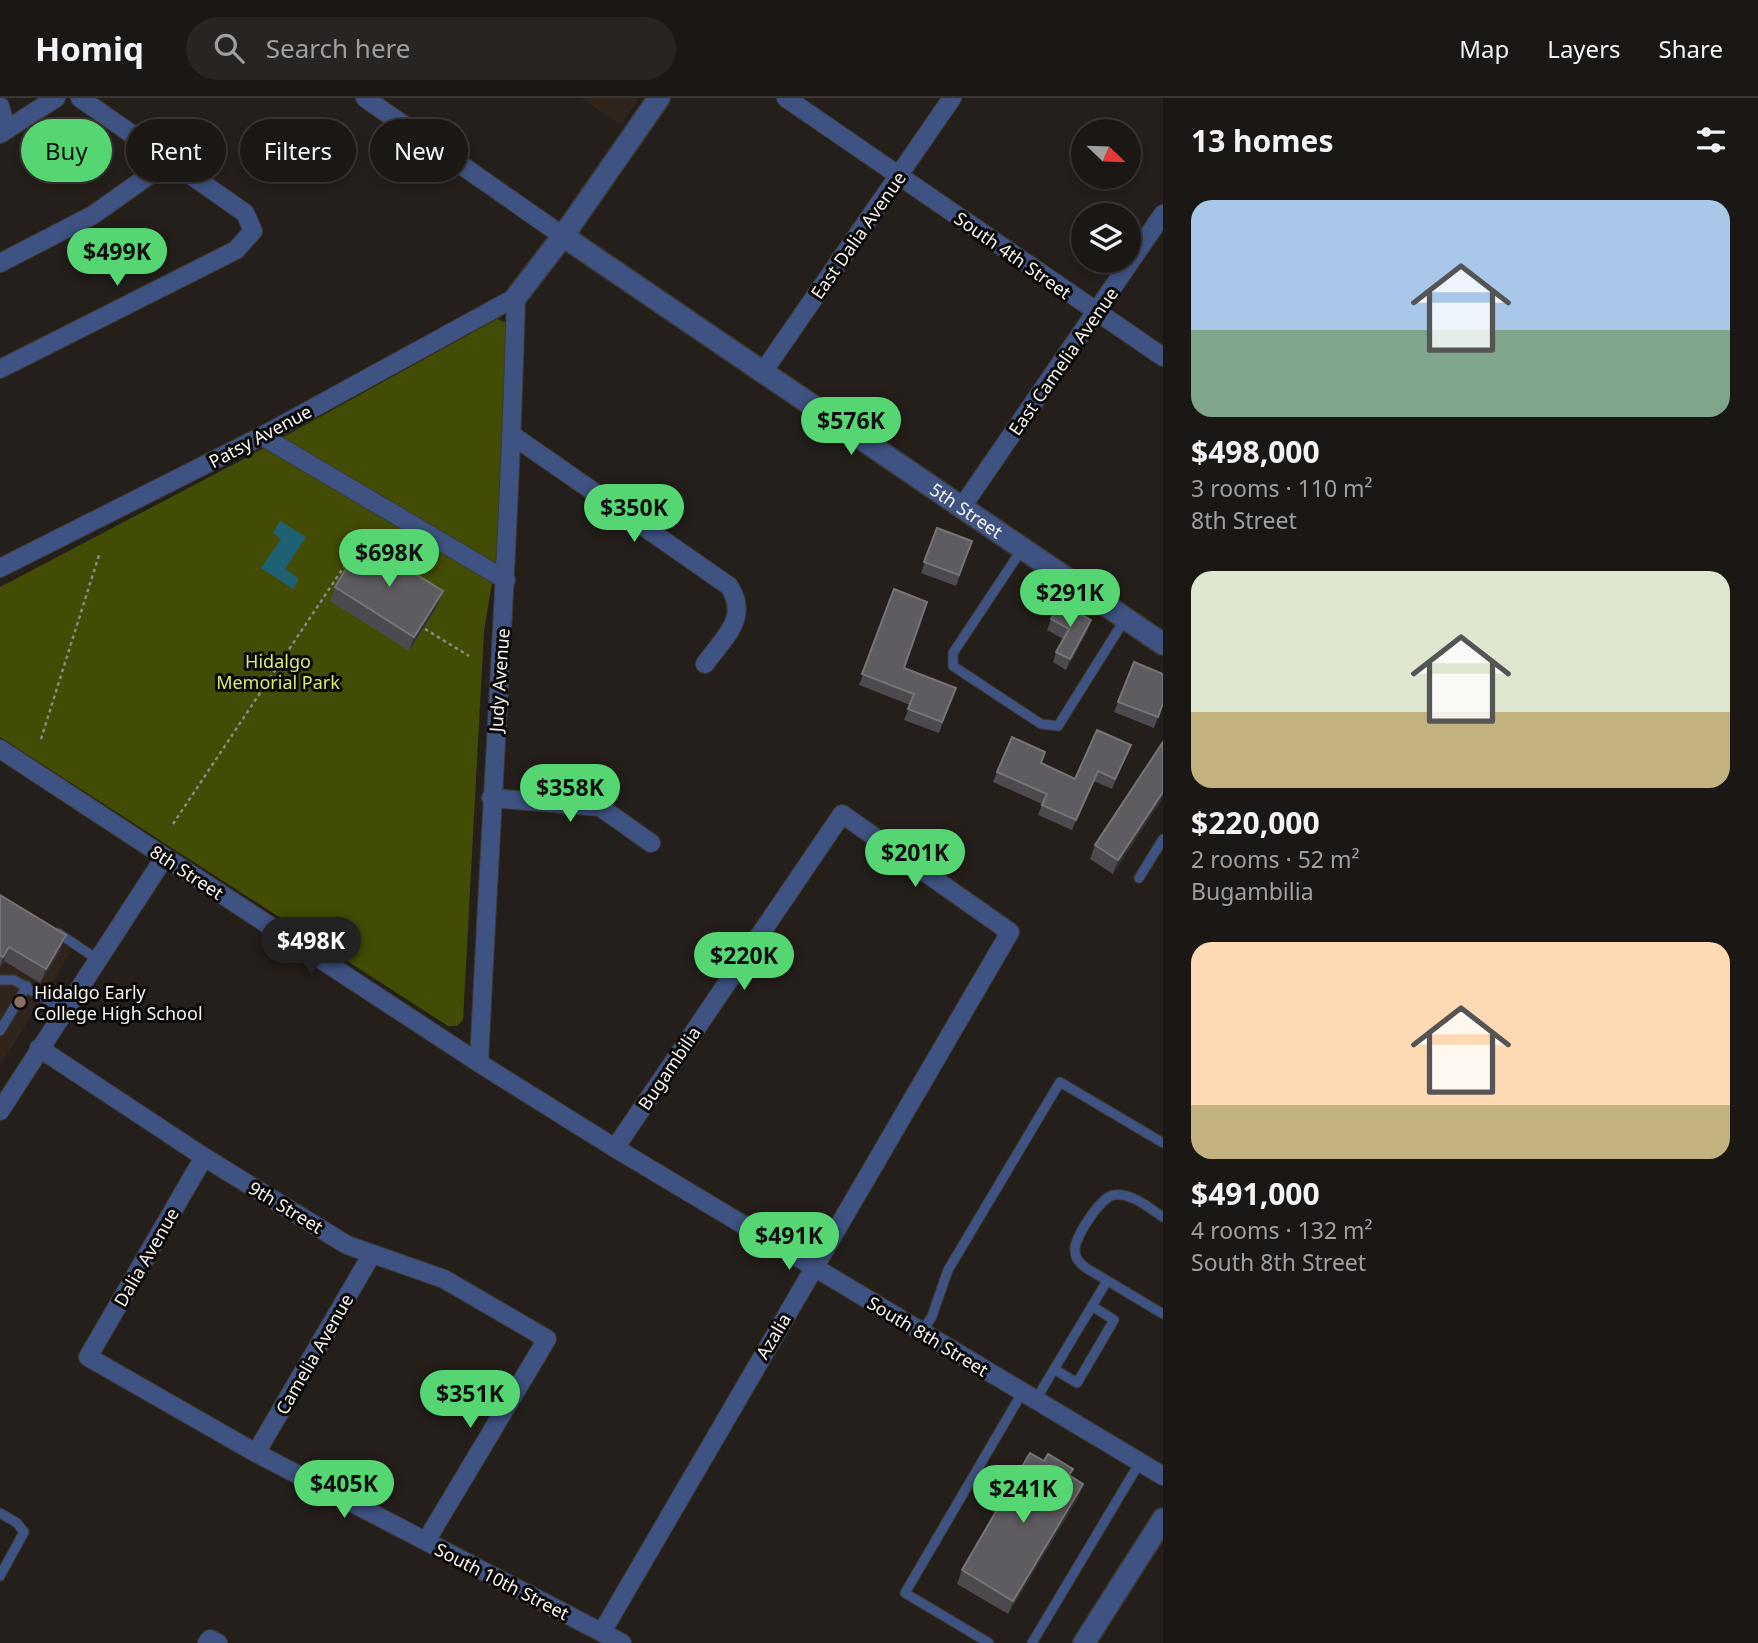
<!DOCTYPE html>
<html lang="en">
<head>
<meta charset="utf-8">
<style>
	body { margin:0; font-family:"Noto Sans",sans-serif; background:#282422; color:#f1f3f6; height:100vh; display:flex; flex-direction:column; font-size:26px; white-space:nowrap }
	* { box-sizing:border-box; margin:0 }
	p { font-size:23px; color:#a09fa0 }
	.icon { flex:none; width:38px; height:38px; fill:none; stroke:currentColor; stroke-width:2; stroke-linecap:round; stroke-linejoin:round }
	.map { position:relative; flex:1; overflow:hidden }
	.panel { display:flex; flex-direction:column; background:#1b1714; width:595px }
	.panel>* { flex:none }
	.guide { position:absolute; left:21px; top:21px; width:665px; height:63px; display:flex; gap:14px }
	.needle { width:46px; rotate:113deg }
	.buttons { position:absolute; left:1071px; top:21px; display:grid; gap:14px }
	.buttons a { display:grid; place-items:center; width:70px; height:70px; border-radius:50%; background:#1b1714; box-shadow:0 4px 10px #0003,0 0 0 2px #393634; font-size:35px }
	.price { position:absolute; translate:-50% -60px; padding:0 16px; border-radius:24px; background:#55d672; color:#111; font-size:23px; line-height:46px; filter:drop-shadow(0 2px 4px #0008) }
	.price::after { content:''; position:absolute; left:50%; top:42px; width:21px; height:16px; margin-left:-10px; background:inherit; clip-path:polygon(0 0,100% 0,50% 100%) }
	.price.selected { background:#222; color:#fff }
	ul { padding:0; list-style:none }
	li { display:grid; align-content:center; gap:14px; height:371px; padding:0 28px }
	li span { display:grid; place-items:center; height:217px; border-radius:21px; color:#555 }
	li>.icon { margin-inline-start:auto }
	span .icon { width:126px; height:126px; fill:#fffc; stroke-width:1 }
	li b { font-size:30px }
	h2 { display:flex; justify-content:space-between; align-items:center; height:84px; padding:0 28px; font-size:30px }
	.pill { padding:0 24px; border-radius:32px; background:#1b1714; box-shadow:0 4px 10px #0003,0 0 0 2px #393634; font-size:24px; line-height:63px }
	.pill.selected { background:#55d672; color:#111 }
	header { display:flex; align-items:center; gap:42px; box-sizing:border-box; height:98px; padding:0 35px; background:#1b1714; border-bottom:2px solid #393634 }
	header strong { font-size:33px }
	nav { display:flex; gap:38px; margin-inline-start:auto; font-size:24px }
	.search { width:490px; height:63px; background:#282422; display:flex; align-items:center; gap:18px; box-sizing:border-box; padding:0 24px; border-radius:38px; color:#a09fa0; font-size:26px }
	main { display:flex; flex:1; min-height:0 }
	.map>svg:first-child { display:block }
	.built { fill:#2f251d }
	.green { fill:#434c05 }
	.water { fill:#1d6173 }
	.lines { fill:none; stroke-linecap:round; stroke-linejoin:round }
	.service-casing { stroke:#3d3935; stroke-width:11 }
	.minor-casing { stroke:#3d3935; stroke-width:20 }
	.tertiary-casing { stroke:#3d3935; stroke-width:24 }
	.path { stroke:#8d8986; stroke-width:2.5; stroke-dasharray:3.5 3.5; stroke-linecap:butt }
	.service { stroke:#3e5382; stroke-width:9 }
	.minor { stroke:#3e5382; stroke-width:18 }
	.tertiary { stroke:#3e5382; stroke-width:21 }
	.wall { fill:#4c4a4f }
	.shaded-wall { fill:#343133 }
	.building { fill:#5e5c61; stroke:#767477; stroke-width:2 }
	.education-dot { fill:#8d6e63; stroke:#0b0908; stroke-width:2.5 }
	.labels { text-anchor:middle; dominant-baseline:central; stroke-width:6; stroke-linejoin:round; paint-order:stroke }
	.street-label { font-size:18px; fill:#f7f4f1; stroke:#0b0908 }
	.park-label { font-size:18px; fill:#d8ed72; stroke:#0b0908 }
	.poi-label { font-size:18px; fill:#f7f4f1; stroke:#0b0908; text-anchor:start }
</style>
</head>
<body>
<header>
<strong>Homiq</strong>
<div class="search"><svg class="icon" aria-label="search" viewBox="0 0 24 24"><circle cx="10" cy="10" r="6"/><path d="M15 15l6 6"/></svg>Search here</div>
<nav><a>Map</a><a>Layers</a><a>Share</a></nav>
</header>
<main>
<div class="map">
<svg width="1163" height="1545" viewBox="0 0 1163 1545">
	<rect width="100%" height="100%" fill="#241f1b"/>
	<path class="built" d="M581 0H639L621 27Z
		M0 805 72 852 0 968Z"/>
	<path class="green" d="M497 221 510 226 500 436 484 533 463 922 457 928H448L0 639V489L240 363Z"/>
	<path class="water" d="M280 423 306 439 285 471 299 481 293 491 261 470 281 441 273 435Z"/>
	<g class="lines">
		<g class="service-casing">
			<path id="service" d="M1022 451 953 555V568L1041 626 1058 628 1125 521
				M1139 780 1163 741
				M58 835 97 861
				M0 882H14L64 912
				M0 933 27 888
				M1163 1119C1149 1110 1131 1094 1114 1097 1101 1098 1074 1140 1075 1152 1075 1161 1080 1165 1086 1170L1163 1216
				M922 1234 932 1218 948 1172 1060 984 1163 1045
				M1054 1271 1077 1285 1114 1222 1092 1208
				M1035 1303 1107 1183
				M0 1415 17 1425 24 1434 0 1478
				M989 1545 905 1495 1022 1295
				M1032 1545 1140 1364"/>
		</g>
		<g class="minor-casing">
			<path id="minor" d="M365 0 563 138
				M786 0 1163 259
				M0 8 6 31
				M0 36 56 0
				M0 165 93 117 169 63
				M0 271 236 152 253 133 245 115 80 0
				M763 274 952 0
				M512 337 729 488C750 520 724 539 705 566
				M262 338 506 482
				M962 409 1163 116
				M0 470 262 338 516 199
				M0 651 479 965 615 1050 1163 1378
				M491 700 600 709 651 745
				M39 950 204 1059 347 1147 444 1181 547 1241 426 1443
				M479 965C491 710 509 454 516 199
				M0 1013 164 760
				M204 1059 88 1259 256 1355 622 1545
				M256 1355 372 1156
				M602 1534 1010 834 842 716 615 1050
				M207 1545 210 1541 218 1545"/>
		</g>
		<g class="tertiary-casing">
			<g id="tertiary">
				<path id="s1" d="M563 138 1163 546"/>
				<path d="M516 199 563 138 659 0"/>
				<path d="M1084 1545 1163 1421"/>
			</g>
		</g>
		<path class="path" d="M425 531 469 558
			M41 641 100 454
			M173 726 369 431"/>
		<use href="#service" class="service"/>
		<use href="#minor" class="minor"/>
		<use href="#tertiary" class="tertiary"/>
	</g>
	<path class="wall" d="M937 430 972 443 956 488 921 475Z
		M335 489 438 507 409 553 330 503Z
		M894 491 904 570 956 590 939 635 904 622 910 607 859 587Z
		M1051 521 1088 532 1066 572 1053 564 1056 554 1063 541 1047 532Z
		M1134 564 1163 606 1154 630 1114 614Z
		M1163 644 1113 776 1090 761 1095 747Z
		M1131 647 1112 691 1094 683 1072 732 1038 717 1042 706 993 684 997 674 1041 665 1075 681Z
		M0 797 61 851 40 885 4 863 0 869Z
		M1070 1378 1083 1386 1078 1400 1008 1516 957 1486 962 1472Z"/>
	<path class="shaded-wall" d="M443 493 438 507 409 553 414 539Z
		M1091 522 1088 532 1066 572 1070 561Z
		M1098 673 1094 683 1072 732 1076 722Z
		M1163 694V700L1113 776 1118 762Z
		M66 837 61 851 40 885 46 871Z
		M9 849 4 863 0 869 3 859Z
		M1083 1386 1078 1400 1008 1516 1013 1503Z"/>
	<path class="building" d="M937 430 972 443 959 477 924 464Z
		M363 443 443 493 414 539 335 489Z
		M894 491 927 504 904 570 956 590 942 624 908 611 914 596 862 576Z
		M1060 505 1091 522 1070 561 1056 554 1069 531 1051 521Z
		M1134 564 1163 576V605L1158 619 1118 604Z
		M1097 632 1131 647 1115 681 1098 673 1076 722 1042 707 1047 696 997 674 1012 639 1045 654 1041 665 1075 681Z
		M1163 644V694L1118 762 1095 747Z
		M0 797 66 837 46 871 9 849 3 859 0 857Z
		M1030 1355 1044 1363 1048 1356 1073 1371 1069 1377 1083 1386 1013 1503 962 1472Z"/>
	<circle class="education-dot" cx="20" cy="904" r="7"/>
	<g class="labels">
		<g class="street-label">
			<text transform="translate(858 137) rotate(-55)">East Dalia Avenue</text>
			<text transform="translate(1013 157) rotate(35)">South 4th Street</text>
			<text transform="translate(1063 263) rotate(-55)">East Camelia Avenue</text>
			<text transform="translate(260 338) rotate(-28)">Patsy Avenue</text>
			<text stroke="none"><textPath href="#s1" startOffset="488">5th Street</textPath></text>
			<text transform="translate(499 582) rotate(-86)">Judy Avenue</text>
			<text transform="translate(187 774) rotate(33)">8th Street</text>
			<text transform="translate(669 970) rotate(-56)">Bugambilia</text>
			<text transform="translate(286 1109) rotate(31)">9th Street</text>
			<text transform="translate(146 1159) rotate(-60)">Dalia Avenue</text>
			<text transform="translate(773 1238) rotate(-59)">Azalia</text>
			<text transform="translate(928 1238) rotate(31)">South 8th Street</text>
			<text transform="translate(314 1256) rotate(-60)">Camelia Avenue</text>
			<text transform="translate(502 1483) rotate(27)">South 10th Street</text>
		</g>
		<g class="park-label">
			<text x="278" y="563">Hidalgo<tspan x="278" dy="21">Memorial Park</tspan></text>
		</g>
		<g class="poi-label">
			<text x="34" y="894">Hidalgo Early<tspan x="34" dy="21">College High School</tspan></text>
		</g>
	</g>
</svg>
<div class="buttons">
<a><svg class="needle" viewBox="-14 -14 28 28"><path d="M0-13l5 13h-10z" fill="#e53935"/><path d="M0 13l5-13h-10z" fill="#a09fa0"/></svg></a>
<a><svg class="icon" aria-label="layers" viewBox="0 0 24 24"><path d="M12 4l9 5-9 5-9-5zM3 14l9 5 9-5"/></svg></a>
</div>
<b class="price" style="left:117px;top:190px">$499K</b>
<b class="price" style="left:851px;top:359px">$576K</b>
<b class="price" style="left:634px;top:446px">$350K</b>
<b class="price" style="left:389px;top:491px">$698K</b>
<b class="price" style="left:1070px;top:531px">$291K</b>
<b class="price" style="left:570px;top:726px">$358K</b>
<b class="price" style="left:915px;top:791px">$201K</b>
<b class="price selected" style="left:311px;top:879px">$498K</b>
<b class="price" style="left:744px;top:894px">$220K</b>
<b class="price" style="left:789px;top:1174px">$491K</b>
<b class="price" style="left:470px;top:1332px">$351K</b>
<b class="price" style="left:344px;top:1422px">$405K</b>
<b class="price" style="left:1023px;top:1427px">$241K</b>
<div class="guide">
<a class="pill selected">Buy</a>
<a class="pill">Rent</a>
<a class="pill">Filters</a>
<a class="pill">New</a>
</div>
</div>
<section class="panel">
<h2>13 homes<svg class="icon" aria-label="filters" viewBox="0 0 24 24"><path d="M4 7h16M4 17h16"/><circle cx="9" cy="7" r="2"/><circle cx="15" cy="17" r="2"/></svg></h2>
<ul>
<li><span style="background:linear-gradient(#a9c7e8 60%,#7fa58c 0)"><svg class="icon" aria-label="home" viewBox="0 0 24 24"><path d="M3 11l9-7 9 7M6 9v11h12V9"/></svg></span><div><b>$498,000</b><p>3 rooms · 110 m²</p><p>8th Street</p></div></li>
<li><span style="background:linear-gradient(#dfe7d0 65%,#c2b280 0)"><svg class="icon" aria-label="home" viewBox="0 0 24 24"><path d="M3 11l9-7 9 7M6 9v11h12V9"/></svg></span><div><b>$220,000</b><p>2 rooms · 52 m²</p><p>Bugambilia</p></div></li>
<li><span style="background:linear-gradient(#ffd9b3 75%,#c2b280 0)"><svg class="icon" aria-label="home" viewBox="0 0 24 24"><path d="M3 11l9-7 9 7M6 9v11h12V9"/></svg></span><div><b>$491,000</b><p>4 rooms · 132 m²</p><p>South 8th Street</p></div></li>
</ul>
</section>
</main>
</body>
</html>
